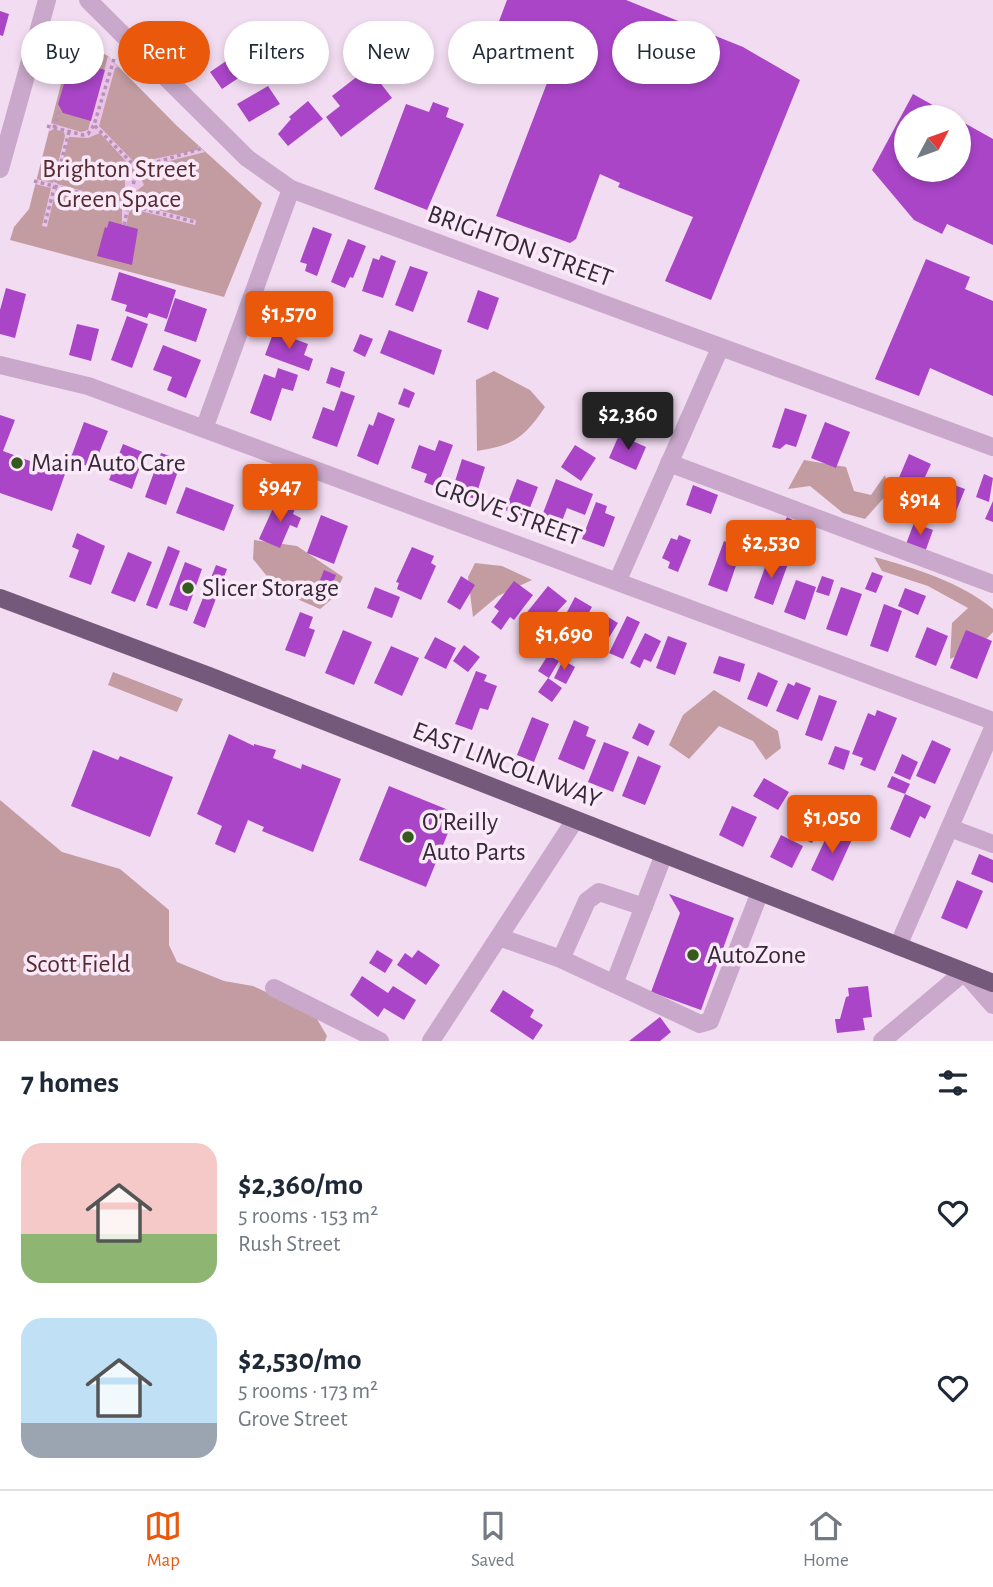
<!DOCTYPE html>
<html lang="en">
<head>
<meta charset="utf-8">
<style>
	body { margin:0; font-family:"Alegreya Sans",sans-serif; background:#f6f6f7; color:#1f2937; height:100vh; display:flex; flex-direction:column; font-size:26px; white-space:nowrap }
	* { box-sizing:border-box; margin:0 }
	p { font-size:23px; color:#747a83 }
	.icon { flex:none; width:38px; height:38px; fill:none; stroke:currentColor; stroke-width:2; stroke-linecap:round; stroke-linejoin:round }
	.map { position:relative; height:1041px; overflow:hidden }
	.side { display:flex; flex-direction:column; background:#fff; flex:1 }
	.side>* { flex:none }
	.hud { position:absolute; left:21px; top:21px; width:952px; height:63px; display:flex; gap:14px }
	.needle { width:46px; rotate:49deg }
	.fabs { position:absolute; left:894px; top:105px; display:grid; gap:14px }
	.fabs a { display:grid; place-items:center; width:77px; height:77px; border-radius:50%; background:#fff; box-shadow:0 4px 10px #0003; font-size:35px }
	.price { position:absolute; translate:-50% -60px; padding:0 16px; border-radius:7px; background:#ea580c; color:#fff; font-size:23px; line-height:46px; filter:drop-shadow(0 2px 4px #0008) }
	.price::after { content:''; position:absolute; left:50%; top:42px; width:21px; height:16px; margin-left:-10px; background:inherit; clip-path:polygon(0 0,100% 0,50% 100%) }
	.price.active { background:#222; color:#fff }
	ul { padding:0; list-style:none }
	li { display:flex; align-items:center; gap:21px; height:175px; padding:0 21px }
	li span { display:grid; place-items:center; flex:none; width:196px; height:140px; border-radius:21px; color:#555 }
	li>.icon { margin-inline-start:auto }
	span .icon { width:84px; height:84px; fill:#fffc; stroke-width:1 }
	li b { font-size:30px }
	h2 { display:flex; justify-content:space-between; align-items:center; height:84px; padding:0 21px; font-size:30px }
	.tag { padding:0 24px; border-radius:32px; background:#fff; box-shadow:0 4px 10px #0003; font-size:24px; line-height:63px }
	.tag.active { background:#ea580c; color:#fff }
	.tabs { display:flex; justify-content:space-around; align-items:center; height:98px; border-top:2px solid #e0e1e3; background:#fff; font-size:19px; color:#747a83 }
	.tabs a { display:grid; justify-items:center; gap:4px }
	.tabs .active { color:#ea580c }
	.map>svg:first-child { display:block }
	.green { fill:#c29ca1 }
	.plaza { fill:#ebc3e7; fill-rule:evenodd }
	.building { fill:#aa45c8 }
	.lines { fill:none; stroke-linecap:round; stroke-linejoin:round }
	.path { stroke:#b592b7; stroke-width:3.5; stroke-dasharray:3.5 3.5; stroke-linecap:butt }
	.minor { stroke:#caa8cb; stroke-width:18 }
	.major { stroke:#75597a; stroke-width:18 }
	.poi-dot { fill:#355a1d; stroke:#fae9f9; stroke-width:2.5 }
	.labels { text-anchor:middle; dominant-baseline:central; stroke-width:7; stroke-linejoin:round; paint-order:stroke }
	.park-label { font-size:26px; fill:#562b30; stroke:#fae9f9 }
	.street-label { font-size:26px; fill:#352837; stroke:#fae9f9 }
	.poi-label { font-size:26px; fill:#352837; stroke:#fae9f9; text-anchor:start }
</style>
</head>
<body>
<div class="map">
<svg width="993" height="1041" viewBox="0 0 993 1041">
	<rect width="100%" height="100%" fill="#f2dcf1"/>
	<path class="green" d="M73 37 108 56 177 126 262 203 224 297 10 240 14 227 29 209Z
		M494 371 530 390 545 407C524 438 514 445 477 451L476 380Z
		M804 460 846 467 854 491 871 495 885 475 889 492 865 519 843 513 810 486 788 489Z
		M254 540 297 546 343 577 333 598 320 609 279 591 253 559Z
		M874 557C915 568 960 582 993 609V632L979 647 950 659 952 623 968 608 928 586 882 571Z
		M475 563 502 566 532 580 498 596 473 617 468 577Z
		M113 672 183 699 177 712 108 685Z
		M714 690 778 731 781 748 766 760 753 741 719 726 689 759 669 745 683 715Z
		M0 800 62 852 120 869 169 910V945L177 962 224 981 253 986 314 1014 327 1036 325 1041H0Z"/>
	<path class="plaza" d="M108 56 118 67 115 68 99 126 135 163 197 150 198 146 205 152 142 168 139 174 144 185 134 193 133 203 196 220 195 225 133 209 129 212 126 226 122 225V206L56 189 47 227 42 226 51 188 35 184 36 179 53 183 65 136 64 132 54 129 48 132 51 123 81 132 88 130ZM100 133 135 171 125 179V187L130 192 124 202 57 184 69 137 88 138Z"/>
	<path class="building" d="M507 0H626L743 47 800 80 711 300 665 281 693 217 618 187 620 183 600 174 576 239 570 243 496 216 547 83 484 61Z
		M0 11 9 14 3 36 0 35Z
		M232 57 243 75 222 89 210 72Z
		M78 62 105 70 91 121 63 113 58 104 69 67Z
		M363 72 370 80 375 76 392 98 341 137 326 117 340 106 332 96Z
		M268 86 280 104 249 122 237 104Z
		M913 94 954 117H906V170H959V120L993 139V245L947 224 942 234 914 220 872 170Z
		M308 101 323 119 288 146 278 134 291 119 289 117Z
		M433 102 449 108 446 117 464 124 427 210 374 189 406 104 429 112Z
		M109 221 138 229 132 265 97 256 105 227 107 228Z
		M313 227 332 234 317 276 305 271 307 264 300 262Z
		M348 239 366 246 353 278 350 277 345 288 331 282Z
		M381 255 396 261 383 298 362 291 373 258 379 260Z
		M926 259 970 277 965 289 993 301V396L930 368 919 396 875 379Z
		M410 266 428 272 413 312 395 305Z
		M119 272 176 290 167 319 149 313 147 318 125 311 127 305 111 300Z
		M6 288 26 294 15 338 0 334V310Z
		M478 290 499 298 488 330 467 322Z
		M175 298 207 309 196 342 164 331Z
		M293 304 311 311 305 328 287 322Z
		M127 316 148 324 132 368 111 360Z
		M77 324 99 329 91 361 69 355Z
		M389 330 442 350 434 375 380 353Z
		M274 331 308 344 304 355 313 359 309 371 265 355Z
		M360 334 373 339 365 357 353 351Z
		M163 345 201 360 186 398 167 390 172 377 153 370Z
		M331 367 345 372 340 388 326 383Z
		M278 368 298 375 293 391 282 388 271 421 250 413 264 374 275 378Z
		M404 388 415 393 409 408 398 404Z
		M341 391 355 396 337 447 312 438 323 407 334 411Z
		M785 408 807 415 796 447 786 444 780 449 772 447Z
		M378 412 395 419 378 465 357 456 369 424 373 426Z
		M0 415 15 420 3 451 65 474 52 511 0 493Z
		M84 422 108 431 93 468 70 460Z
		M825 422 850 432 836 468 811 458Z
		M619 435 646 447 636 470 609 458Z
		M439 440 453 445 437 487 424 482 427 474 411 468 419 445 435 451Z
		M123 444 145 453 132 489 109 480Z
		M575 445 596 458 581 481 561 467Z
		M161 453 182 460 166 505 145 497Z
		M909 454 931 464 913 503 899 497 902 490 895 487Z
		M462 459 485 467 475 499 452 491Z
		M984 474 993 478 989 502 976 497Z
		M517 479 538 487 526 518 505 510Z
		M556 479 593 494 585 515 567 508 559 529 540 521Z
		M938 479 965 489 955 514 942 509 944 503 930 498Z
		M693 485 718 495 711 514 686 505Z
		M186 487 234 505 224 531 176 513Z
		M285 501 296 506 293 514 301 518 297 528 290 525 280 548 259 539 274 506 281 509Z
		M993 501V522L985 519Z
		M596 502 607 506 605 513 615 517 604 547 582 539Z
		M321 515 348 526 334 564 307 553Z
		M787 517 809 528 799 549 777 537Z
		M914 523 933 530 925 552 906 544Z
		M77 533 105 546 91 585 69 577 79 550 72 547Z
		M679 535 691 540 678 572 668 568 670 562 662 558 671 538 677 540Z
		M724 541 742 548 727 592 708 585Z
		M168 546 180 551 157 609 146 605Z
		M412 547 434 556 431 563 436 566 421 600 397 589 399 583 396 582Z
		M128 552 152 562 135 602 111 593Z
		M774 556 789 561 773 605 754 598 767 562 771 564Z
		M185 562 202 569 187 611 169 605Z
		M216 565 227 569 205 628 193 623Z
		M324 570 336 575 329 593 317 588Z
		M872 572 883 576 876 593 865 589Z
		M461 576 475 585 460 610 447 602Z
		M822 576 834 580 829 596 816 592Z
		M796 580 816 587 805 620 784 612Z
		M514 581 533 595 514 620 510 617 501 630 491 622 499 611 494 607Z
		M548 586 567 601 535 636 521 626 527 619 524 616Z
		M375 587 400 597 392 618 367 608Z
		M841 587 862 594 847 636 826 629Z
		M905 588 926 596 918 615 898 606Z
		M575 597 592 607 575 637 559 627Z
		M884 604 902 611 888 652 870 646Z
		M300 612 313 617 309 628 315 630 305 657 285 650Z
		M600 612 618 623 602 649 584 637Z
		M627 616 640 622 623 659 609 653Z
		M927 627 948 636 936 666 915 657Z
		M343 630 372 642 354 685 325 673Z
		M966 630 992 641 977 679 950 668Z
		M645 633 661 641 651 662 644 659 640 668 630 663Z
		M668 636 687 643 675 675 656 668Z
		M435 637 456 648 446 669 424 658Z
		M464 645 480 657 468 672 453 661Z
		M391 646 419 658 402 696 374 683Z
		M548 655 559 661 549 678 538 671Z
		M719 656 745 664 740 682 713 673Z
		M563 660 575 667 566 684 554 678Z
		M476 671 487 675 484 681 497 686 488 710 480 708 472 730 455 724Z
		M758 672 778 681 767 707 747 699Z
		M548 678 562 688 552 702 538 692Z
		M796 682 811 688 798 720 776 711 788 683 794 686Z
		M819 695 837 701 822 741 805 735Z
		M877 710 897 718 875 771 860 765 863 758 852 754 868 713 875 716Z
		M532 717 549 724 534 762 517 755Z
		M574 720 589 727 586 736 596 740 584 770 558 759Z
		M639 723 655 731 648 746 632 738Z
		M229 734 254 746V744L276 750 273 758 301 769 302 764 341 779 313 852 262 831 264 827 248 820 235 853 215 844 222 826 197 814Z
		M932 740 951 749 935 784 916 776Z
		M604 742 629 752 613 792 588 782Z
		M835 746 850 751 844 770 828 764Z
		M93 750 118 760 120 756 173 777 150 837 71 806Z
		M902 754 918 762 910 780 894 773Z
		M638 756 661 766 645 805 622 796Z
		M892 776 910 784 905 794 887 787Z
		M764 778 789 792 778 810 753 796Z
		M389 786 456 813 426 887 359 860Z
		M905 794 931 806 925 819 920 816 910 838 890 829Z
		M732 806 757 817 743 847 719 835Z
		M810 821 820 826 812 843 801 838Z
		M840 829 854 835 833 881 811 870 825 840 833 844Z
		M781 835 803 846 792 868 770 857Z
		M979 854 993 860V883L971 874Z
		M957 880 983 891 967 929 941 918Z
		M669 894 734 918 701 1010 651 992 680 913Z
		M377 950 393 960 385 973 369 963Z
		M418 950 440 965 426 985 397 965 405 953 412 958Z
		M362 976 388 993 393 986 416 1000 404 1020 384 1008 378 1017 350 995Z
		M868 986 872 1017 863 1018 865 1030 837 1033 835 1019H840L846 997 849 996 848 988Z
		M503 990 534 1010 530 1017 543 1025 533 1040 490 1011Z
		M660 1017 671 1032 660 1041H629Z"/>
	<g class="lines">
		<path class="path" d="M114 59 94 125 137 168
			M47 126 83 135 88 134 94 125
			M54 128 60 108
			M137 168 203 148
			M34 181 195 222
			M45 223 69 132
			M124 225 137 168"/>
		<path class="minor" d="M88 0 247 158 291 189 993 447
			M0 169 47 0
			M0 365 88 386 993 721
			M204 429 291 189
			M669 463 993 584
			M618 580 720 348
			M950 828 993 844
			M499 937 561 959 700 1024 710 1021 760 892
			M898 946 993 728
			M561 959 587 901 599 892 644 907
			M614 984 664 854
			M274 988 380 1041
			M431 1041 575 820
			M882 1041 964 972 993 1005"/>
		<path class="major" d="M0 598 209 676 993 983"/>
	</g>
	<g class="poi-dot">
		<circle cx="17" cy="463" r="7"/>
		<circle cx="188" cy="588" r="7"/>
		<circle cx="408" cy="837" r="7"/>
		<circle cx="693" cy="955" r="7"/>
	</g>
	<g class="labels">
		<g class="park-label">
			<text x="119" y="169">Brighton Street<tspan x="119" dy="30">Green Space</tspan></text>
			<text x="78" y="964">Scott Field</text>
		</g>
		<g class="street-label">
			<text transform="translate(520 246) rotate(20)">BRIGHTON STREET</text>
			<text transform="translate(508 512) rotate(20)">GROVE STREET</text>
			<text transform="translate(507 765) rotate(21)">EAST LINCOLNWAY</text>
		</g>
		<g class="poi-label">
			<text x="31" y="463">Main Auto Care</text>
			<text x="202" y="588">Slicer Storage</text>
			<text x="422" y="822">O'Reilly<tspan x="422" dy="30">Auto Parts</tspan></text>
			<text x="707" y="955">AutoZone</text>
		</g>
	</g>
</svg>
<div class="fabs">
<a><svg class="needle" viewBox="-14 -14 28 28"><path d="M0-13l5 13h-10z" fill="#e53935"/><path d="M0 13l5-13h-10z" fill="#747a83"/></svg></a>
</div>
<b class="price" style="left:289px;top:351px">$1,570</b>
<b class="price active" style="left:628px;top:452px">$2,360</b>
<b class="price" style="left:280px;top:524px">$947</b>
<b class="price" style="left:920px;top:537px">$914</b>
<b class="price" style="left:771px;top:580px">$2,530</b>
<b class="price" style="left:564px;top:672px">$1,690</b>
<b class="price" style="left:832px;top:855px">$1,050</b>
<div class="hud">
<a class="tag">Buy</a>
<a class="tag active">Rent</a>
<a class="tag">Filters</a>
<a class="tag">New</a>
<a class="tag">Apartment</a>
<a class="tag">House</a>
</div>
</div>
<section class="side">
<h2>7 homes<svg class="icon" aria-label="filters" viewBox="0 0 24 24"><path d="M4 7h16M4 17h16"/><circle cx="9" cy="7" r="2"/><circle cx="15" cy="17" r="2"/></svg></h2>
<ul>
<li><span style="background:linear-gradient(#f6c9c9 65%,#8fb573 0)"><svg class="icon" aria-label="home" viewBox="0 0 24 24"><path d="M3 11l9-7 9 7M6 9v11h12V9"/></svg></span><div><b>$2,360/mo</b><p>5 rooms · 153 m²</p><p>Rush Street</p></div><svg class="icon" aria-label="heart" viewBox="0 0 24 24"><path d="M12 20l-8-8c-3-5 5-10 8-4 3-6 11-1 8 4z"/></svg></li>
<li><span style="background:linear-gradient(#bfe0f5 75%,#9aa5b1 0)"><svg class="icon" aria-label="home" viewBox="0 0 24 24"><path d="M3 11l9-7 9 7M6 9v11h12V9"/></svg></span><div><b>$2,530/mo</b><p>5 rooms · 173 m²</p><p>Grove Street</p></div><svg class="icon" aria-label="heart" viewBox="0 0 24 24"><path d="M12 20l-8-8c-3-5 5-10 8-4 3-6 11-1 8 4z"/></svg></li>
</ul>
</section>
<nav class="tabs">
<a class="active"><svg class="icon" aria-label="map" viewBox="0 0 24 24"><path d="M3 6l6-2 6 2 6-2v14l-6 2-6-2-6 2zM9 4v14M15 6v14"/></svg>Map</a>
<a><svg class="icon" aria-label="saved" viewBox="0 0 24 24"><path d="M7 4h10v16l-5-4-5 4z"/></svg>Saved</a>
<a><svg class="icon" aria-label="home" viewBox="0 0 24 24"><path d="M3 11l9-7 9 7M6 9v11h12V9"/></svg>Home</a>
</nav>
</body>
</html>
